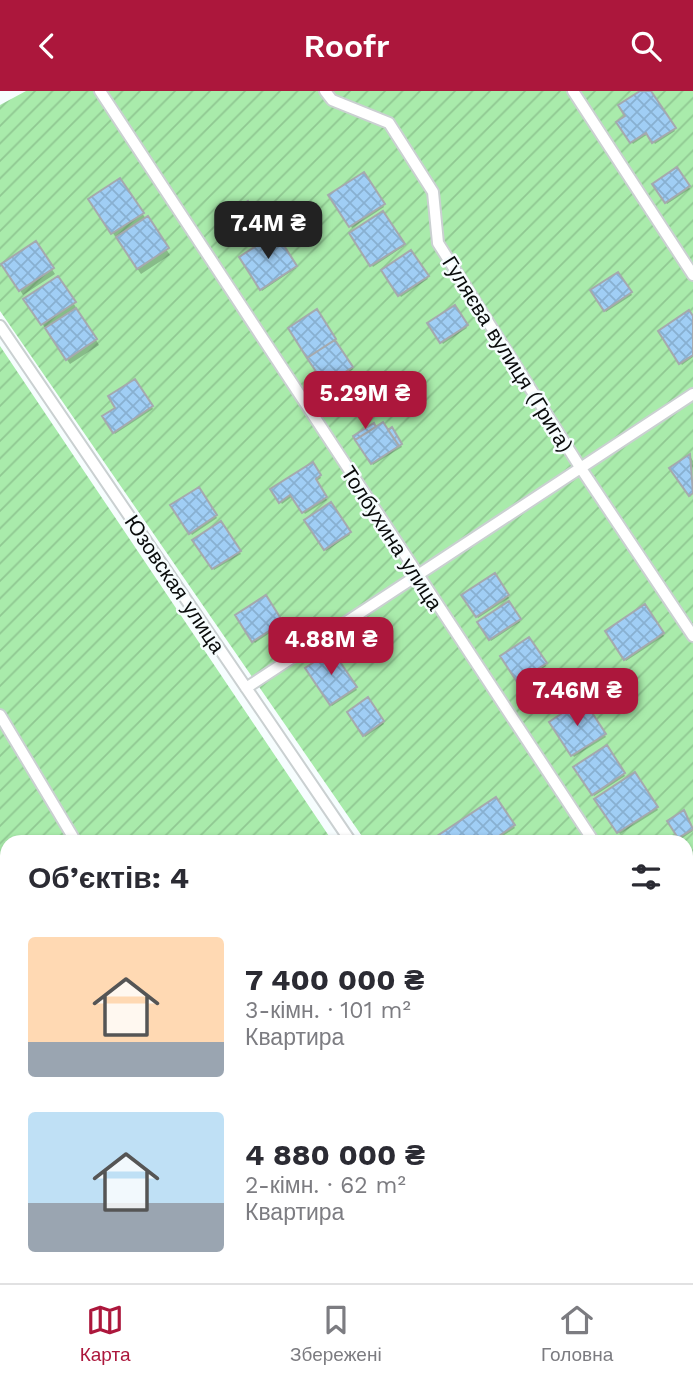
<!DOCTYPE html>
<html lang="uk">
<head>
<meta charset="utf-8">
<style>
	body { margin:0; font-family:"Work Sans",sans-serif; background:#f2f2f3; color:#2b2b33; height:100vh; display:flex; flex-direction:column; font-size:26px; white-space:nowrap }
	* { box-sizing:border-box; margin:0 }
	p { font-size:23px; color:#7c7c81 }
	.icon { flex:none; width:38px; height:38px; fill:none; stroke:currentColor; stroke-width:2; stroke-linecap:round; stroke-linejoin:round }
	.map { position:relative; flex:1; overflow:hidden }
	.details { position:absolute; left:0px; top:744px; width:693px; height:450px; display:flex; flex-direction:column; background:#fff; border-radius:21px 21px 0 0; box-shadow:0 2px 5px #0004 }
	.details>* { flex:none }
	.price { position:absolute; translate:-50% -60px; padding:0 16px; border-radius:14px; background:#ac173c; color:#fff; font-size:23px; line-height:46px; filter:drop-shadow(0 2px 4px #0008) }
	.price::after { content:''; position:absolute; left:50%; top:42px; width:21px; height:16px; margin-left:-10px; background:inherit; clip-path:polygon(0 0,100% 0,50% 100%) }
	.price.current { background:#222; color:#fff }
	ul { padding:0; list-style:none }
	li { display:flex; align-items:center; gap:21px; height:175px; padding:0 28px }
	li span { display:grid; place-items:center; flex:none; width:196px; height:140px; border-radius:7px; color:#555 }
	li>.icon { margin-inline-start:auto }
	span .icon { width:84px; height:84px; fill:#fffc; stroke-width:1 }
	li b { font-size:30px }
	h2 { display:flex; justify-content:space-between; align-items:center; height:84px; padding:0 28px; font-size:30px }
	header { display:flex; justify-content:space-between; align-items:center; height:91px; padding:0 28px; background:#ac173c; color:#fff; font-size:32px; font-weight:600 }
	.tabs { display:flex; justify-content:space-around; align-items:center; height:98px; border-top:2px solid #e1e1e2; background:#fff; font-size:19px; color:#7c7c81 }
	.tabs a { display:grid; justify-items:center; gap:4px }
	.tabs .current { color:#ac173c }
	.map>svg:first-child { display:block }
	.industrial { fill:url(#industrial-grid) }
	.garden { fill:url(#garden-furrows) }
	.shadow { fill:#0003 }
	.building { fill:url(#building-cross-hatch); stroke:#a5a9ad; stroke-width:2 }
	.lines { fill:none; stroke-linecap:round; stroke-linejoin:round }
	.service-casing { stroke:#cad0d1; stroke-width:14 }
	.service { stroke:#fff; stroke-width:10 }
	.labels { text-anchor:middle; dominant-baseline:central; stroke-width:5; stroke-linejoin:round; paint-order:stroke }
	.street-label { font-size:21px; fill:#0a0c0c; stroke:#f6fdfe }
</style>
</head>
<body>
<header><svg class="icon" aria-label="back" viewBox="0 0 24 24"><path d="M15 5l-7 7 7 7"/></svg>Roofr<svg class="icon" aria-label="search" viewBox="0 0 24 24"><circle cx="10" cy="10" r="6"/><path d="M15 15l6 6"/></svg></header>
<div class="map">
<svg width="693" height="1192" viewBox="0 0 693 1192">
	<defs>
		<pattern id="industrial-grid" width="8" height="8" patternUnits="userSpaceOnUse" patternTransform="scale(1.75)"><rect width="8" height="8" fill="#e1f0f3"/><path d="M0 4h8M4 0v8" fill="none" stroke="#c0cdcf"/></pattern>
		<pattern id="garden-furrows" width="10" height="10" patternUnits="userSpaceOnUse" patternTransform="scale(1.75)"><rect width="10" height="10" fill="#a9ebab"/><path d="M-1 1l2-2M0 10L10 0M9 11l2-2" fill="none" stroke="#90c892"/></pattern>
		<pattern id="building-cross-hatch" width="8" height="8" patternUnits="userSpaceOnUse" patternTransform="scale(1.75)"><rect width="8" height="8" fill="#a0cef5"/><path d="M0 0l8 8M0 8l8-8" fill="none" stroke="#88b0d1"/></pattern>
	</defs>
	<rect width="100%" height="100%" fill="#f6fdfe"/>
	<path class="industrial" d="M0 852 7 857V1186H549L554 1192H0Z"/>
	<path class="garden" d="M26 0H693V1192H638L633 1187 686 1186V751H366L0 220V14Z
		M0 255 333 751H7V854L0 848Z"/>
	<path class="shadow" d="M643 0H649L675 40 655 53 648 43 633 53 618 31 627 25Z
		M677 78 690 98 667 113 654 93Z
		M363 84 384 116 352 137 331 105Z
		M120 89 170 164 141 183 90 109Z
		M248 112 263 135 238 152 223 128Z
		M383 122 404 155 373 176 351 143Z
		M275 145 296 177 262 200 241 167Z
		M35 152 55 183 23 204 4 173Z
		M411 162 428 188 401 206 383 180Z
		M618 183 632 204 606 221 592 200Z
		M58 187 99 254 70 273 26 209Z
		M454 216 467 237 443 253 429 232Z
		M316 221 353 278 327 295 290 238Z
		M693 228V266L682 274 660 241Z
		M396 286 410 307 400 313 386 292Z
		M135 290 153 318 115 343 104 326 117 317Z
		M376 338 387 341 391 339 402 356 373 374 355 346Z
		M690 365 693 370 691 406 672 377Z
		M312 373 321 387 315 391 327 409 305 423 293 405 282 413 273 399Z
		M198 398 217 427 192 444 173 414Z
		M331 414 350 444 326 460 307 429Z
		M221 432 241 463 214 479 195 449Z
		M494 484 509 507 478 527 464 504Z
		M265 506 283 533 255 552 237 525Z
		M508 513 520 531 491 550 479 532Z
		M645 515 664 545 626 570 607 540Z
		M529 548 546 575 520 592 502 565Z
		M332 561 357 599 332 615 308 577Z
		M368 609 384 633 365 646 349 621Z
		M583 610 606 646 574 666 551 632Z
		M606 657 625 685 594 705 576 677Z
		M634 683 658 719 620 743 597 708Z
		M495 708 515 737 494 751H431Z
		M683 722 693 740 681 748 670 731Z"/>
	<path class="building" d="M640 0H651L676 37 652 52 646 42 630 52 616 31 625 25 618 14Z
		M677 76 690 95 665 112 652 93Z
		M364 81 385 113 349 136 328 104Z
		M120 87 144 122 111 143 88 108Z
		M248 110 263 132 235 151 221 128Z
		M383 120 405 153 370 175 349 142Z
		M148 125 169 157 137 178 116 146Z
		M276 142 297 175 260 199 239 166Z
		M36 150 54 177 19 200 1 173Z
		M411 159 429 185 398 205 381 179Z
		M618 181 632 201 604 220 590 199Z
		M58 185 76 211 41 234 23 208Z
		M455 214 468 234 440 252 427 232Z
		M76 217 97 248 66 269 45 237Z
		M317 218 336 248 307 267 288 237Z
		M689 219 693 225V264L679 273 658 240Z
		M335 249 353 276 325 294 307 267Z
		M397 283 410 304 397 312 384 292Z
		M135 288 153 315 113 342 102 325 115 317 108 305Z
		M383 331 399 355 371 373 355 349Z
		M374 332 376 336 355 349 353 345Z
		M392 336 402 353 399 355 388 339Z
		M690 363 693 402 689 405 669 377Z
		M313 371 321 384 316 388 327 406 302 422 290 404 279 412 270 398Z
		M199 396 217 424 189 443 170 414Z
		M331 411 351 441 324 459 304 429Z
		M221 430 241 460 212 478 192 449Z
		M495 482 509 504 476 526 461 504Z
		M266 504 283 531 252 551 235 524Z
		M509 510 521 528 489 549 477 531Z
		M645 513 664 542 624 569 605 540Z
		M529 546 547 572 517 591 500 565Z
		M332 559 357 596 330 614 305 577Z
		M368 606 384 630 363 645 347 621Z
		M583 608 606 643 571 665 549 631Z
		M607 654 625 682 592 704 573 676Z
		M635 681 658 716 617 742 594 708Z
		M496 706 515 734 490 751H428Z
		M684 719 693 738 678 747 667 730Z
		M0 951 7 959V1186H219L224 1192H0Z
		M693 1032V1049L686 1040Z"/>
	<g class="lines">
		<g class="service-casing">
			<path id="service" d="M100 0 594 751
				M325 0 332 9 389 32 433 101 438 152 580 376 693 545
				M573 0 693 184
				M0 235 351 751
				M246 597 693 303
				M0 624 76 751
				M686 889 693 899
				M686 991 693 986
				M624 1186 629 1192"/>
		</g>
		<use href="#service" class="service"/>
	</g>
	<g class="labels">
		<g class="street-label">
			<text transform="translate(508 263) rotate(58)">Гуляєва вулиця (Грига)</text>
			<text transform="translate(392 447) rotate(57)">Толбухина улица</text>
			<text transform="translate(175 493) rotate(56)">Юзовская улица</text>
		</g>
	</g>
</svg>
<b class="price current" style="left:268px;top:170px">7.4M ₴</b>
<b class="price" style="left:365px;top:340px">5.29M ₴</b>
<b class="price" style="left:331px;top:586px">4.88M ₴</b>
<b class="price" style="left:577px;top:637px">7.46M ₴</b>
<section class="details">
<h2>Об’єктів: 4<svg class="icon" aria-label="filters" viewBox="0 0 24 24"><path d="M4 7h16M4 17h16"/><circle cx="9" cy="7" r="2"/><circle cx="15" cy="17" r="2"/></svg></h2>
<ul>
<li><span style="background:linear-gradient(#ffd9b3 75%,#9aa5b1 0)"><svg class="icon" aria-label="home" viewBox="0 0 24 24"><path d="M3 11l9-7 9 7M6 9v11h12V9"/></svg></span><div><b>7 400 000 ₴</b><p>3-кімн. · 101 m²</p><p>Квартира</p></div></li>
<li><span style="background:linear-gradient(#bfe0f5 65%,#9aa5b1 0)"><svg class="icon" aria-label="home" viewBox="0 0 24 24"><path d="M3 11l9-7 9 7M6 9v11h12V9"/></svg></span><div><b>4 880 000 ₴</b><p>2-кімн. · 62 m²</p><p>Квартира</p></div></li>
</ul>
</section>
</div>
<nav class="tabs">
<a class="current"><svg class="icon" aria-label="map" viewBox="0 0 24 24"><path d="M3 6l6-2 6 2 6-2v14l-6 2-6-2-6 2zM9 4v14M15 6v14"/></svg>Карта</a>
<a><svg class="icon" aria-label="saved" viewBox="0 0 24 24"><path d="M7 4h10v16l-5-4-5 4z"/></svg>Збережені</a>
<a><svg class="icon" aria-label="home" viewBox="0 0 24 24"><path d="M3 11l9-7 9 7M6 9v11h12V9"/></svg>Головна</a>
</nav>
</body>
</html>
